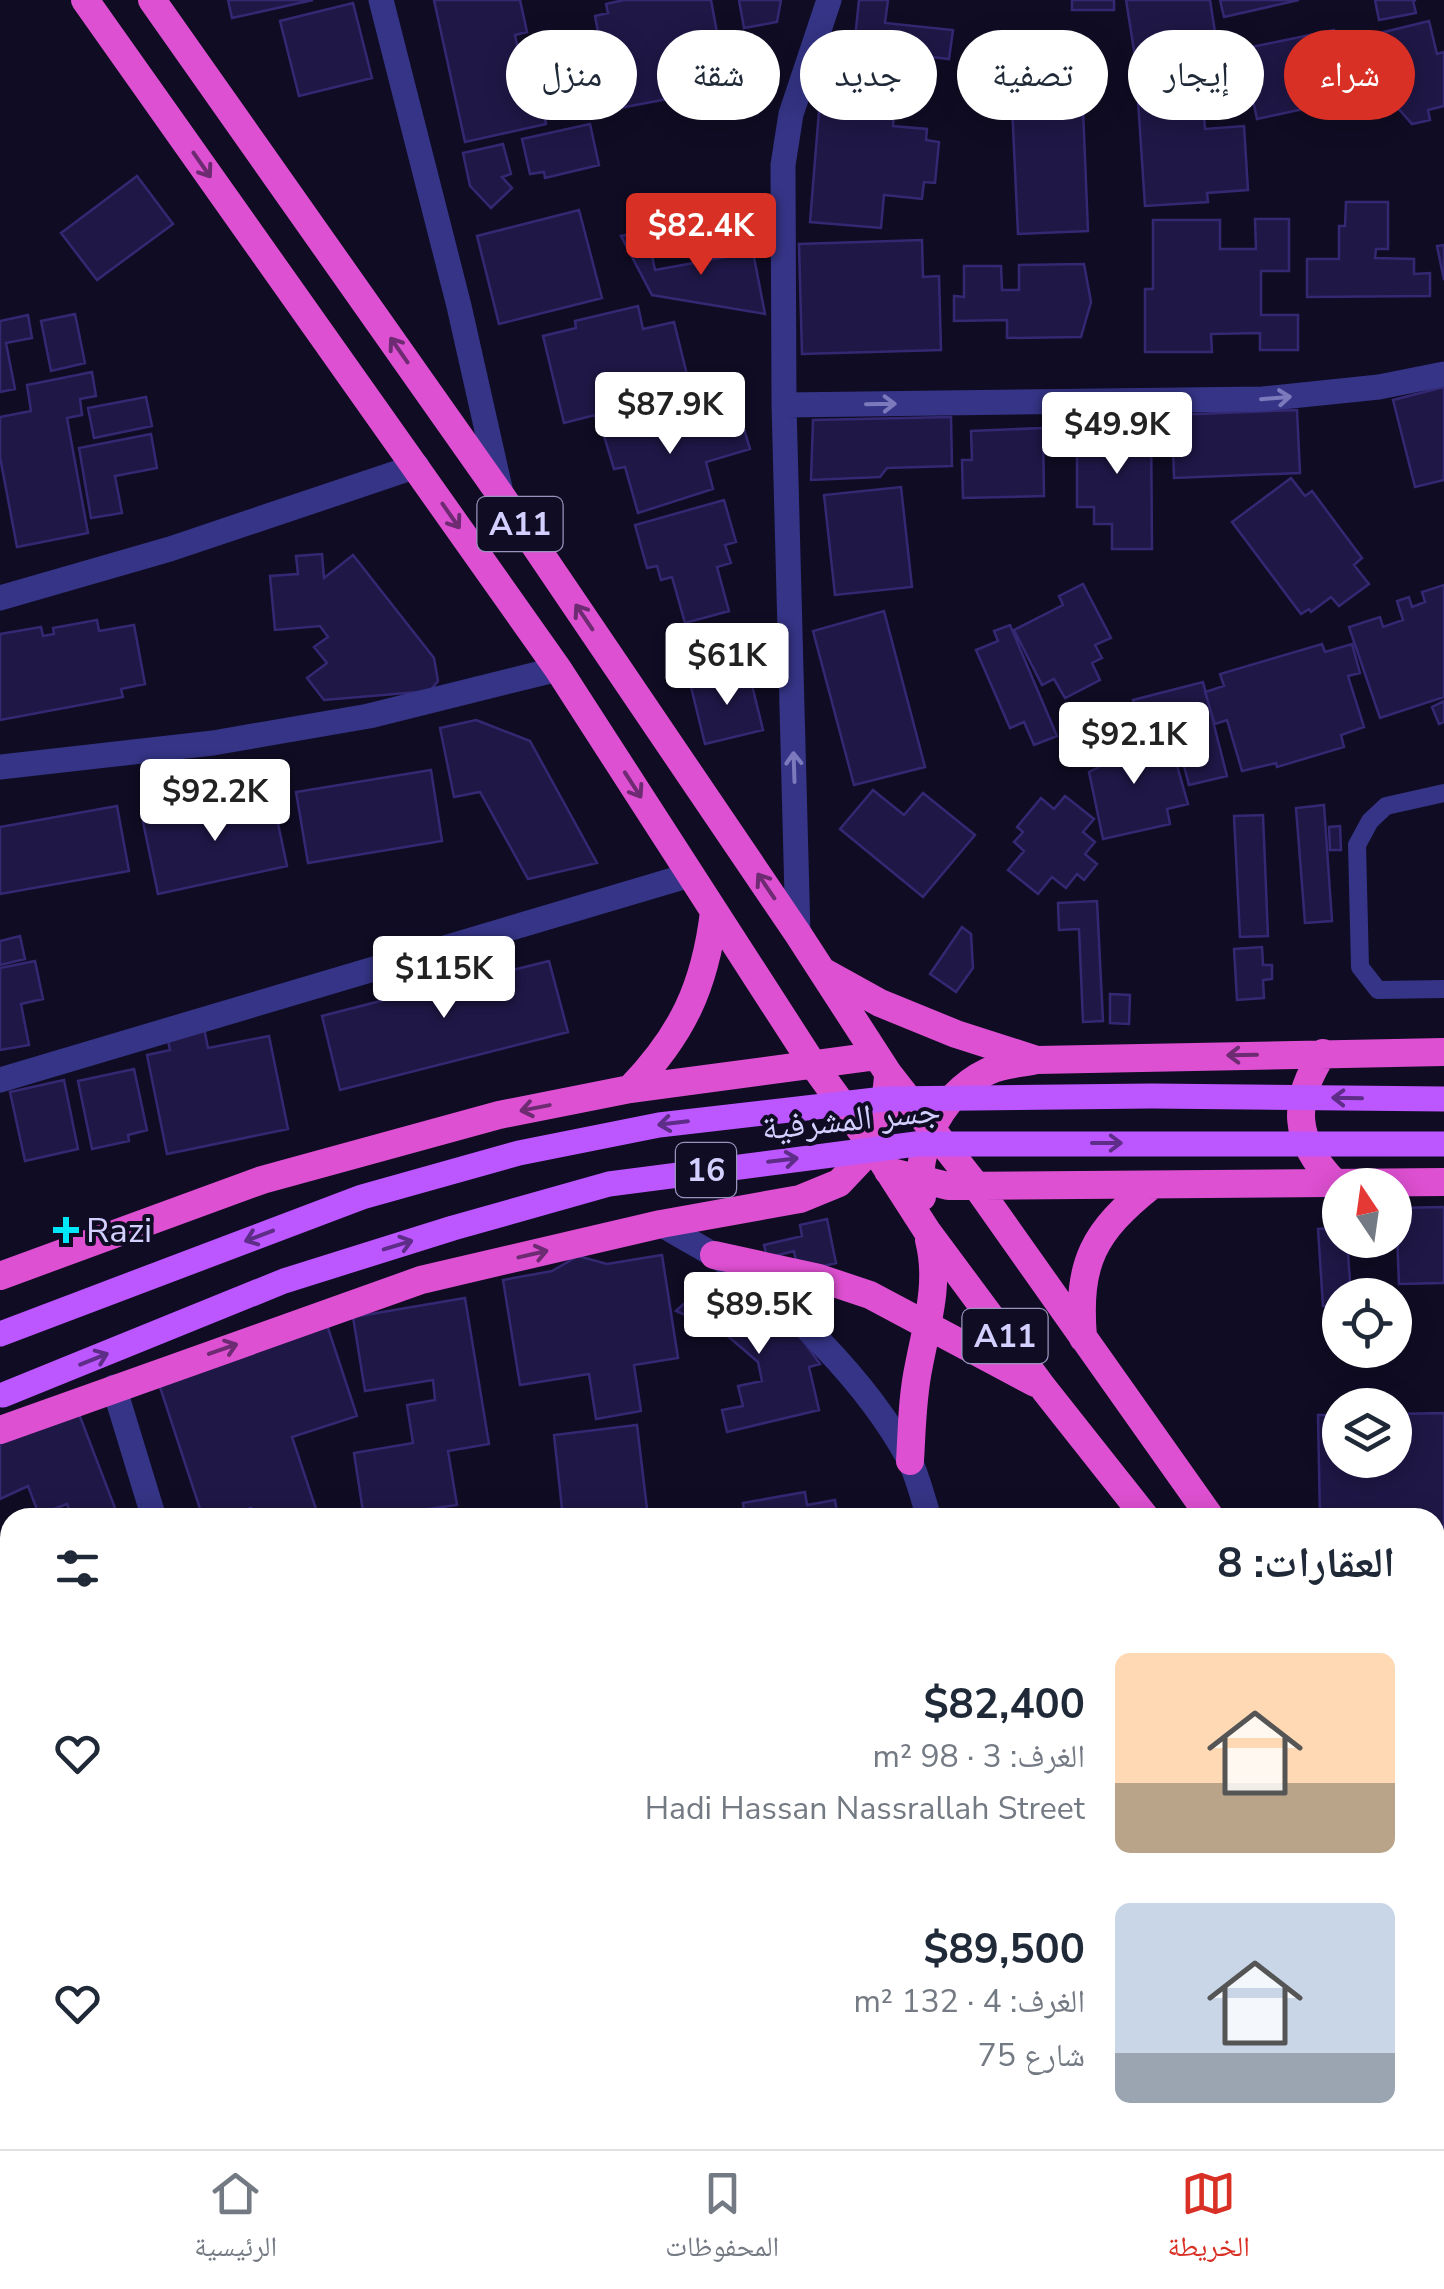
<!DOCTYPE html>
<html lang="ar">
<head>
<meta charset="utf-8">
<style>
	body { margin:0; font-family:"Nunito Sans","Noto Naskh Arabic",sans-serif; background:#f2f2f3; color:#1f2937; direction:rtl; height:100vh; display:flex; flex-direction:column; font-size:38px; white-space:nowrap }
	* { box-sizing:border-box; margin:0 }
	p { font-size:32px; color:#747a83 }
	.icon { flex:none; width:55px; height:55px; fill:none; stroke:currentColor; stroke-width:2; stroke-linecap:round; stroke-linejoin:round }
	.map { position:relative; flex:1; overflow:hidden; direction:ltr }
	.sheet { position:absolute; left:0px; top:1508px; width:1445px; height:642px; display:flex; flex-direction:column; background:#fff; border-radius:30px 30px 0 0; box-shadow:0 5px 25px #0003; direction:rtl }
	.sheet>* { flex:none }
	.banner { position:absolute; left:30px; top:30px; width:1385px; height:90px; direction:rtl; display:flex; gap:20px }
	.needle { width:65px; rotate:347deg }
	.buttons { position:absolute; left:1322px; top:1168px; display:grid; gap:20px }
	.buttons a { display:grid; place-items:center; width:90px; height:90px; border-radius:50%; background:#fff; box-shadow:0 5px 25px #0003; font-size:50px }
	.price { position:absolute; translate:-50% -85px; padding:0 22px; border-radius:10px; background:#fff; color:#222; font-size:32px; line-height:65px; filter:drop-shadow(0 2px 5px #0008) }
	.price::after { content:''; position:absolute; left:50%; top:60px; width:30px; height:22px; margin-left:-15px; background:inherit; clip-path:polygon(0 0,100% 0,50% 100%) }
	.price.on { background:#d93025; color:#fff }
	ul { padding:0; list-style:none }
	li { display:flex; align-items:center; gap:30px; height:250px; padding:0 50px }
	li span { display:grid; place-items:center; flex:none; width:280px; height:200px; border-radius:15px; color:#555 }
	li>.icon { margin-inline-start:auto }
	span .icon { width:120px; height:120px; fill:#fffc; stroke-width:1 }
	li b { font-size:42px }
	h2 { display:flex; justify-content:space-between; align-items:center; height:120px; padding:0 50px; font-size:42px }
	.chip { padding:0 35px; border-radius:45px; background:#fff; box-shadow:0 5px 25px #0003; font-size:35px; line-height:90px }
	.chip.on { background:#d93025; color:#fff }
	.dock { display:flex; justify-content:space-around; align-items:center; height:140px; border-top:2px solid #e0e1e3; background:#fff; font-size:28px; color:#747a83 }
	.dock a { display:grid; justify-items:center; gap:5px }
	.dock .on { color:#d93025 }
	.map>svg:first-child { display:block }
	.building { fill:#1f1746; stroke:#352873; stroke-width:2.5 }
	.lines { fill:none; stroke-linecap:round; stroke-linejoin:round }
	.service { stroke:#353486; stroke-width:18 }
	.minor { stroke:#353486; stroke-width:25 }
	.tertiary { stroke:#353486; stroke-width:25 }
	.trunk { stroke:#de50d2; stroke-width:28 }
	.primary-bridge { stroke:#bc56ff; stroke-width:25 }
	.oneway { stroke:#6d2b72 }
	.oneway2 { stroke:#7c7abc }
	.oneway3 { stroke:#5d2d87 }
	.poi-dot { fill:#00e7fa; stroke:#100c24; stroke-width:4 }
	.labels { text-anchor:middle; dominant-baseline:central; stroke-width:8; stroke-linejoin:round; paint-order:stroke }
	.shield { fill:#100c24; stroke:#9894bd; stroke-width:2.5 }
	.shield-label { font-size:32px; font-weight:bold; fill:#d3cfff }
	.street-label { font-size:35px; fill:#d3cfff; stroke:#100c24 }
	.poi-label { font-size:35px; fill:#d3cfff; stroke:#100c24; text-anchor:start }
</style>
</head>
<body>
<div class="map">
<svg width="1444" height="2149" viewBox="0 0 1444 2149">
	<rect width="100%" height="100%" fill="#100c24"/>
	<path class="building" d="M228 0H313L232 18Z
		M434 0H520L527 32 515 35 519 54 531 51 546 124 465 142Z
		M624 0H711L725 76 712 79 715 90 620 108 618 94 610 95 595 16 608 13 606 4Z
		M739 0H781L777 22 744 28Z
		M859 0H888L885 23 953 30 949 59 854 48Z
		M1072 0H1114V10H1072Z
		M1126 0H1210L1218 51 1136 63Z
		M1220 0H1299L1224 17Z
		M1375 0H1416L1413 1 1416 13 1379 20Z
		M353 3 372 78 299 96 280 21Z
		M1429 21 1437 54 1444 52V106L1428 110 1430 120 1412 124 1397 107 1380 33Z
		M1334 30 1336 40 1350 37 1363 96 1257 119 1242 49Z
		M1080 37 1088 231 1018 234 1009 41Z
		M1200 66 1205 129 1244 126 1248 190 1207 193 1208 202 1145 206 1136 71Z
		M821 86 896 93 893 126 927 129 926 140 939 142 935 183 924 182 922 199 884 195 881 228 810 222Z
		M590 124 599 165 545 178 544 172 530 174 522 139Z
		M503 144 511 174 502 177 512 188 491 208 470 186 463 153Z
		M137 176 173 224 97 280 61 233Z
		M1346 202H1388V249H1376L1375 258 1414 259V274L1430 273V296L1307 297V259H1339V226H1345Z
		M579 210 602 298 499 324 477 236Z
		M1255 219H1289V271H1261V315H1298V350H1260V333L1211 334 1212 352H1145V289H1153V220H1220V249H1256Z
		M647 231 655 270 753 252 765 314 652 295 621 236Z
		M922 240 923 277 939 276 941 350 802 354 799 244Z
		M1444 245V280L1437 246Z
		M1084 264 1091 302 1081 337 1007 338V320L954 321V296L964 297V266H1001L1002 290H1019V265Z
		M638 306 643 329 674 322 691 391 644 402 646 411 597 423 595 415 564 423 543 336 576 328 575 321Z
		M75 314 85 363 51 371 41 321Z
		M28 315 32 338 6 343 15 389 0 392V321Z
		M92 372 96 396 80 399 82 415 67 418 88 533 17 547 0 457V417L31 411 27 385Z
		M1444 387V480L1415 487 1393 400Z
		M146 397 152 426 94 438 88 408Z
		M672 409 679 436 741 419 750 449 706 462 713 489 638 513 625 467 614 469 602 429Z
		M1297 410 1300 473 1174 478 1172 415Z
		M951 417 952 466 887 468 880 477 811 480 813 420Z
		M1077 417H1151L1152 549H1112V524H1094V507H1077Z
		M1043 428 1044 496 963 498 962 460H972L971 431Z
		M151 434 157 468 115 476 122 513 91 518 79 448Z
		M1291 478 1305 496 1312 491 1362 558 1354 565 1369 584 1339 606 1331 597 1311 612 1309 609 1301 614 1232 522Z
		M901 487 912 587 835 595 824 495Z
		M724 500 736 542 725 545 731 563 717 567 729 611 685 623 672 577 661 580 657 566 647 568 635 525Z
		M322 554 324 578 353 555 434 658 438 681 430 691 324 700 307 678 327 663 314 647 328 637 320 626 275 630 270 576 298 574 296 556Z
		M1083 584 1111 638 1095 645 1102 658 1092 663 1100 680 1065 698 1054 679 1042 685 1014 630 1063 605 1059 596Z
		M1444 585V697L1380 718 1349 627 1380 617 1383 627 1403 620 1397 601 1409 597 1412 607 1425 602 1422 592Z
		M884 611 925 767 854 785 813 631Z
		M97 620 99 631 134 625 145 684 121 689 123 697 0 720V634L41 627 43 636 54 634 53 628Z
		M1010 625 1057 736 1034 745 1024 722 1010 728 976 650 998 641 994 631Z
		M1322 644 1325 652 1352 644 1360 673 1348 676 1364 727 1341 735 1344 747 1277 767 1276 763 1242 771 1227 720 1215 724 1205 692 1224 686 1220 674Z
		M749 673 763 730 705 744 691 687Z
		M1203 682 1227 776 1189 785 1179 747 1147 755 1133 700Z
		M1444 701V722L1439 724 1432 707Z
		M476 720 530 741 597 863 528 879 480 792 454 797 440 728Z
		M1133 729 1140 756 1174 755 1188 804 1167 809 1170 824 1103 839 1089 772 1099 767 1094 745 1109 743 1107 733Z
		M431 770 442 841 308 863 296 792Z
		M873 790 904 815 923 793 975 835 923 897 840 829Z
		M272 795 287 866 158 894 143 822Z
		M1065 796 1094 819 1083 832 1095 842 1085 854 1097 864 1084 880 1077 874 1066 888 1052 877 1038 894 1008 870 1024 851 1014 842 1023 832 1017 827 1041 798 1054 809Z
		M1324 805 1332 921 1305 923 1296 808Z
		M117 806 129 871 0 894V827Z
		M1263 815 1268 936 1240 937 1234 816Z
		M1340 826 1341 850H1330L1329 827Z
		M1097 901 1103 1021 1083 1022 1079 929 1059 930 1058 903Z
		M962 927 971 934 973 968 956 992 930 974Z
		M20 936 25 959 0 965V941Z
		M1262 947 1263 965H1272V979L1263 980 1264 998 1237 1000 1234 949Z
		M473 952 480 978 549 961 568 1032 340 1090 322 1016 431 988 425 964Z
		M35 961 43 999 21 1004 29 1045 0 1050V968Z
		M1110 994 1130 995 1129 1024 1110 1023Z
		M204 1028 208 1048 269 1036 288 1129 167 1154 147 1055 170 1050 167 1036Z
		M134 1069 147 1130 128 1135 129 1141 92 1149 78 1081Z
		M64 1080 78 1149 25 1161 10 1092Z
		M1444 1207V1283L1399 1284 1396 1208Z
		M827 1219 836 1263 798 1272 794 1251 767 1258 764 1245 802 1236 800 1225Z
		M1340 1227V1240H1347L1351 1295H1340V1329H1332L1331 1306H1323L1318 1229Z
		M662 1255 678 1358 634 1365 641 1411 596 1419 589 1374 520 1385 503 1280 552 1271 578 1256 607 1264Z
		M710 1280 756 1303 796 1331 820 1364 809 1367 819 1410 727 1432 722 1410 743 1406 738 1386 762 1381 758 1362 723 1332 676 1311Z
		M465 1298 489 1444 448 1451 457 1505 364 1518 354 1453 413 1443 407 1405 435 1400 433 1380 365 1391 353 1317Z
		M327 1325 357 1416 292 1437 319 1518H254L251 1508 225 1518H203L158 1381Z
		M1444 1413V1539H1435V1518H1320L1318 1415H1340V1460H1395V1414Z
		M79 1414 115 1508 90 1518H72L67 1504 39 1515 28 1486 0 1499V1442Z
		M637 1425 648 1517 563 1518 554 1435Z
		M805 1492 807 1505 835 1500 838 1518H745L743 1503Z
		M1444 1633V1701L1435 1657V1643L1441 1642 1440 1634Z
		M0 1688H8L10 1709V1762L0 1763Z
		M0 2103 10 2104V2140H102L100 2149H0Z
		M169 2140H249L250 2143 228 2149H205L203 2145 172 2149Z
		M388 2140H462L465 2149H390Z
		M782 2140H830V2149H783Z
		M864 2140H1068L1070 2149H866Z"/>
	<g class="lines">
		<path class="service" d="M1444 793 1386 806 1370 821 1357 845 1360 967 1378 990 1444 989"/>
		<path class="minor" d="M381 0 459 306 502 497
			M784 405 1263 399 1379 387 1444 374
			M0 598 170 549 417 466
			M0 767 213 743 369 716 558 669
			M798 934 784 405 783 165 791 114 829 0
			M0 1080 690 875
			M114 1387 154 1518
			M1435 1604 1444 1603
			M0 1805 10 1804
			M1435 1950 1444 1948
			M322 2140 324 2149"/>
		<path class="tertiary" d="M661 1224C679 1235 697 1245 714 1255 787 1299 869 1385 909 1459 918 1477 923 1499 929 1518
			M1131 2140 1134 2149"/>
		<path class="trunk" d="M85 0 558 669 812 1063 873 1147 927 1231 1044 1389 1146 1518
			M152 0 502 497 798 934 888 1073 977 1187 1211 1518
			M824 972 880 1003 956 1034 1037 1060 1444 1052
			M1323 1053C1291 1103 1293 1140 1335 1183
			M630 1089C682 1035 705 987 714 912
			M888 1171 948 1186 1444 1182
			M922 1197C913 1145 945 1087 996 1068 1009 1064 1023 1063 1036 1060
			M714 1255 819 1278 870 1295 1035 1383
			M0 1276 262 1180 499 1115 630 1089 876 1056
			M1083 1338C1077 1262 1093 1232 1152 1185
			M0 1430 421 1280 661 1224 800 1199 839 1183 873 1147 883 1124 888 1077
			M910 1461C912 1429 912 1397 919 1365 927 1323 940 1283 929 1240
			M1435 1830 1444 1842
			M1435 1916 1444 1929"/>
		<path class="primary-bridge" d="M0 1334 362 1197 519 1153 659 1125 884 1099 1152 1096 1444 1099
			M3 1395 284 1281 453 1228 609 1184 916 1144H1444"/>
	</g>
	<defs><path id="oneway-shaft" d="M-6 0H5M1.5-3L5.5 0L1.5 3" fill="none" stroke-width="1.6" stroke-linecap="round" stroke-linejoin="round" transform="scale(2.5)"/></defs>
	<g class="oneway">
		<use href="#oneway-shaft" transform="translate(202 165) rotate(55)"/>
		<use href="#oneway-shaft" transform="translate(399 350) rotate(-125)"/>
		<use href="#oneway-shaft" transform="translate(451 516) rotate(55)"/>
		<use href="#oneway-shaft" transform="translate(584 617) rotate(-124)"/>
		<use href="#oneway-shaft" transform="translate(633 785) rotate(57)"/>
		<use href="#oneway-shaft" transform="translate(766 886) rotate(-124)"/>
		<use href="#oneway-shaft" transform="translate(1242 1055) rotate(179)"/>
		<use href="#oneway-shaft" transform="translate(535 1108) rotate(169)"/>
		<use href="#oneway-shaft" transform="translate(533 1254) rotate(-13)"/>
		<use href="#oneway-shaft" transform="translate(223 1349) rotate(-19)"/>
	</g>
	<g class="oneway2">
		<use href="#oneway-shaft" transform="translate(1276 398) rotate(-5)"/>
		<use href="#oneway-shaft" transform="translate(881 404) rotate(-1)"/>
		<use href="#oneway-shaft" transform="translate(794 767) rotate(-92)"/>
	</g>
	<g class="oneway3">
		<use href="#oneway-shaft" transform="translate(1347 1098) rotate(-179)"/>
		<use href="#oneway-shaft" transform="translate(673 1123) rotate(173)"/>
		<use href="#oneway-shaft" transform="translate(1107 1143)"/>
		<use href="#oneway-shaft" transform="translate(783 1160) rotate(-7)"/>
		<use href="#oneway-shaft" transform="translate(259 1236) rotate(159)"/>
		<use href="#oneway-shaft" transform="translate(398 1245) rotate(-17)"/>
		<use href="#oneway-shaft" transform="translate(94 1359) rotate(-22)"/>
	</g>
	<path class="poi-dot" d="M61 1215h10v10h10v10h-10v10h-10v-10h-10v-10h10z"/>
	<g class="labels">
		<g class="shield">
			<rect x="477.5" y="497" width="85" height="54" rx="8"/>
			<rect x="676" y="1143" width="60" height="54" rx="8"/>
			<rect x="962.5" y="1309" width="85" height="54" rx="8"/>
		</g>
		<g class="shield-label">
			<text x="520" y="524">A11</text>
			<text x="706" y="1170">16</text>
			<text x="1005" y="1336">A11</text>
		</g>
		<g class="street-label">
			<text transform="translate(851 1119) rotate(-6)">جسر المشرفية</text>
		</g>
		<g class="poi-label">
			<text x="86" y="1230">Razi</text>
		</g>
	</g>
</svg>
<div class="buttons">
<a><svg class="needle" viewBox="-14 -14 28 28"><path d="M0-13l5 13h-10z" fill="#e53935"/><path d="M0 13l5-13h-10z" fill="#747a83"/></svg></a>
<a><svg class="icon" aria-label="locate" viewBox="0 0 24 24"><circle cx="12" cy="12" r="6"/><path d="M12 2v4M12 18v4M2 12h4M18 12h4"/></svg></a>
<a><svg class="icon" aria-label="layers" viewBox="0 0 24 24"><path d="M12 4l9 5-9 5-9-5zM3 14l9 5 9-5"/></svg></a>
</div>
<b class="price on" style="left:701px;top:278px">$82.4K</b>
<b class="price" style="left:670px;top:457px">$87.9K</b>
<b class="price" style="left:1117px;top:477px">$49.9K</b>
<b class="price" style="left:727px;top:708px">$61K</b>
<b class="price" style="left:1134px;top:787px">$92.1K</b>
<b class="price" style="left:215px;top:844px">$92.2K</b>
<b class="price" style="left:444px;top:1021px">$115K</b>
<b class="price" style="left:759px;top:1357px">$89.5K</b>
<div class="banner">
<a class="chip on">شراء</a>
<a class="chip">إيجار</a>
<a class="chip">تصفية</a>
<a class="chip">جديد</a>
<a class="chip">شقة</a>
<a class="chip">منزل</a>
</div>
<section class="sheet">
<h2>العقارات: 8<svg class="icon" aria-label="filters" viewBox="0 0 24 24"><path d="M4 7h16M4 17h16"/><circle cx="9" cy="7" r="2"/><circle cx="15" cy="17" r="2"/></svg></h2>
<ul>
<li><span style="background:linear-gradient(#ffd9b3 65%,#b9a48a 0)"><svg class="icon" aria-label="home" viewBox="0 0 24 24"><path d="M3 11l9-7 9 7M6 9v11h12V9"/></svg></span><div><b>$82,400</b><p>الغرف: 3 · 98 m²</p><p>Hadi Hassan Nassrallah Street</p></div><svg class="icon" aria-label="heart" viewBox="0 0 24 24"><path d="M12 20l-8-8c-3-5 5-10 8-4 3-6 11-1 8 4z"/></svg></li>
<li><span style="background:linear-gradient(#c9d6e8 75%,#9aa5b1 0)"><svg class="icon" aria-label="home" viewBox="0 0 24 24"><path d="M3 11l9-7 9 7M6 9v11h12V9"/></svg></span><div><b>$89,500</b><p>الغرف: 4 · 132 m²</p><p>شارع 75</p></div><svg class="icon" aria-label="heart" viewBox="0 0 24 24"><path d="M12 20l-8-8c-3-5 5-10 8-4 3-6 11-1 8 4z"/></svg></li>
</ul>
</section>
</div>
<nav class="dock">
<a class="on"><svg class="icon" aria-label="map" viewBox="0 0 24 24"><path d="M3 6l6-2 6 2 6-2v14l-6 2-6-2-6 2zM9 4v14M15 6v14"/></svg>الخريطة</a>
<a><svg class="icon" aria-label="saved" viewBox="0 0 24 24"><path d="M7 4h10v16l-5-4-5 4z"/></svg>المحفوظات</a>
<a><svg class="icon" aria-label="home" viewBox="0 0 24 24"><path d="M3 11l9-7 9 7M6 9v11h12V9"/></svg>الرئيسية</a>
</nav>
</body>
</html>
